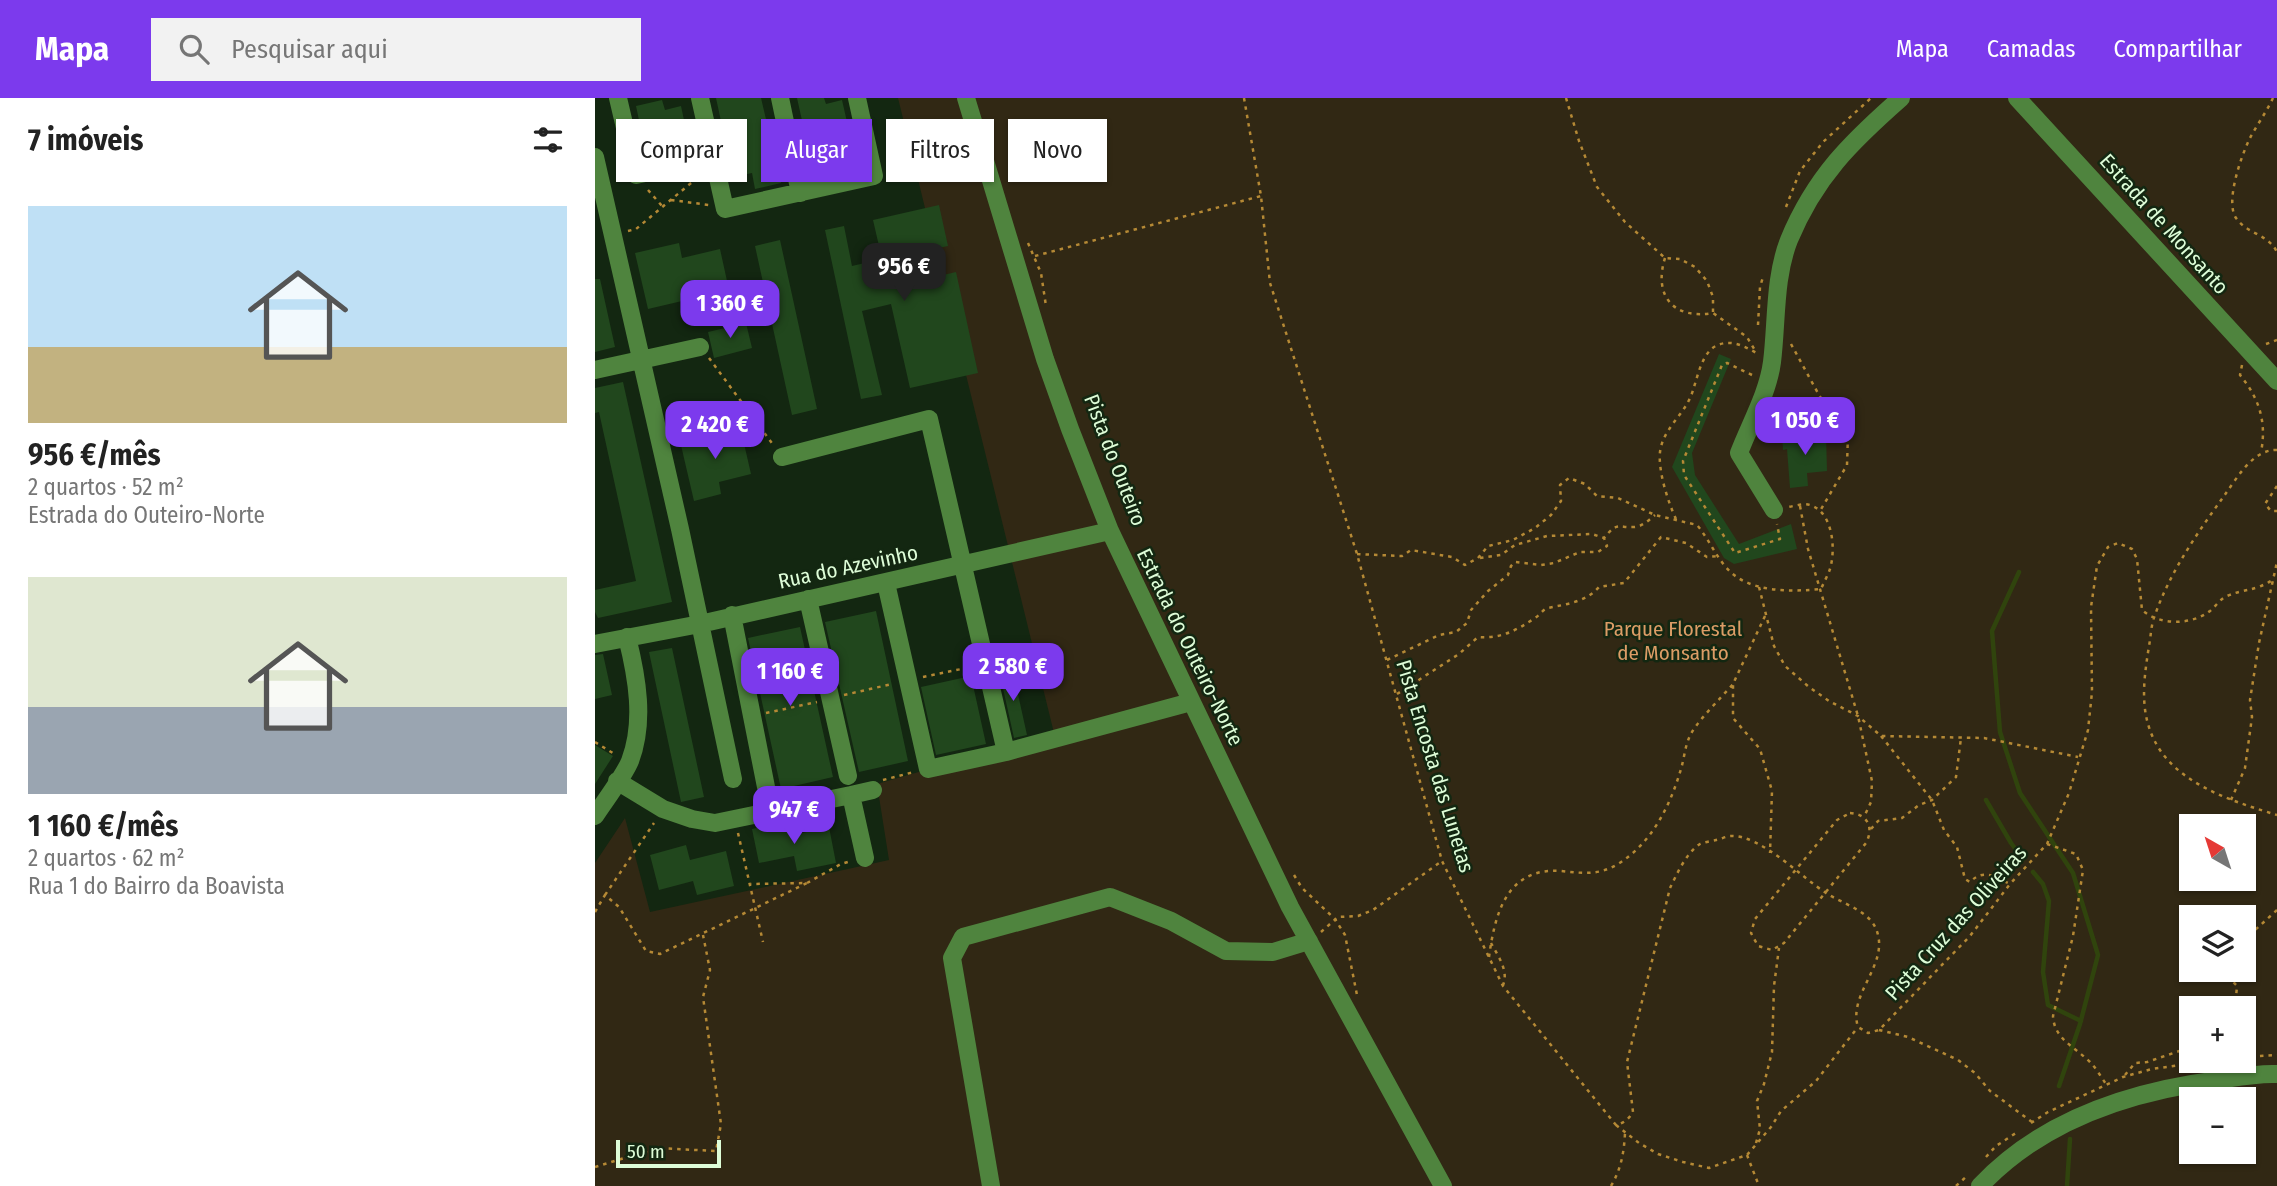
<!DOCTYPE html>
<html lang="pt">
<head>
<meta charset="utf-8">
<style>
	body { margin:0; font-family:"Fira Sans Condensed",sans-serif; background:#f2f2f2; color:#222; height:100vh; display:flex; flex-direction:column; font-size:26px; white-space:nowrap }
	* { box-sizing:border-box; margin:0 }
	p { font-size:23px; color:#767676 }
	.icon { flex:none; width:38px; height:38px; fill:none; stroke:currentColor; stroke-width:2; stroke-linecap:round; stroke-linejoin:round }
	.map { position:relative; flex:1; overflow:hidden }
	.drawer { display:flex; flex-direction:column; background:#fff; width:595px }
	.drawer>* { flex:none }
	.banner { position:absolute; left:21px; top:21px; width:665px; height:63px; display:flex; gap:14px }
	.needle { width:46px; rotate:321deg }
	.buttons { position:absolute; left:1584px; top:716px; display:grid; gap:14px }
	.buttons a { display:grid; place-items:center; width:77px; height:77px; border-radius:0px; background:#fff; box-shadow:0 2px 5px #0004; font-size:35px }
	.scale { position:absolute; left:21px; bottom:18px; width:105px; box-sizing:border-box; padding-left:7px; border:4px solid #defdd8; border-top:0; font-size:19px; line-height:24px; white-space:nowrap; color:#defdd8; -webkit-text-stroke:5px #132711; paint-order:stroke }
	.price { position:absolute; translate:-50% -60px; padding:0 16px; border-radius:14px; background:#7c3aed; color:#fff; font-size:23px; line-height:46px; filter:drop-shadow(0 2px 4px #0008) }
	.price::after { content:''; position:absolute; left:50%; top:42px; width:21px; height:16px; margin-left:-10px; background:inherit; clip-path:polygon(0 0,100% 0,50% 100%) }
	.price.active { background:#222; color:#fff }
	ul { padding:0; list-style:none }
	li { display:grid; align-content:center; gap:14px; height:371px; padding:0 28px }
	li span { display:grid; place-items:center; height:217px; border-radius:0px; color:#555 }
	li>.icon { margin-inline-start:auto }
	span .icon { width:126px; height:126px; fill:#fffc; stroke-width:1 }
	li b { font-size:30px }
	h2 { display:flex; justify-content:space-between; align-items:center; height:84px; padding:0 28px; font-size:30px }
	.chip { padding:0 24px; border-radius:0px; background:#fff; box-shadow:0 2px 5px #0004; font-size:24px; line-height:63px }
	.chip.active { background:#7c3aed; color:#fff }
	header { display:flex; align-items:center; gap:42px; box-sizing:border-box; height:98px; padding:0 35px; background:#7c3aed; color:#fff }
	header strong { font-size:33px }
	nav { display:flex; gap:38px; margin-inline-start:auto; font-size:24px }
	.search { width:490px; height:63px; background:#f2f2f2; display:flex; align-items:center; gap:18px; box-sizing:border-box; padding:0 24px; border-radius:0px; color:#767676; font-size:26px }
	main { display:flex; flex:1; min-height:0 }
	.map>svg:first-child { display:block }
	.green { fill:#312814; fill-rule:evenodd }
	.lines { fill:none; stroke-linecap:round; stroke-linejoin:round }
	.stream { stroke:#30440d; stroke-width:4.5 }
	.building { fill:#21471d }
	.path { stroke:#b58935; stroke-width:2.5; stroke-dasharray:3.5 5; stroke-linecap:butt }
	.minor { stroke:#4f843e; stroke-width:18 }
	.labels { text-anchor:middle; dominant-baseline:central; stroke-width:5; stroke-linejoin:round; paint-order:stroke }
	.street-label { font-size:21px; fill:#defdd8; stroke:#132711 }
	.park-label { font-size:21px; fill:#dc9d66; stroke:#132711 }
</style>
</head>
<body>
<header>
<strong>Mapa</strong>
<div class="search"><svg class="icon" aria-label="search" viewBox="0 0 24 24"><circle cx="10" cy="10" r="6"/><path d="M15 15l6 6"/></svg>Pesquisar aqui</div>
<nav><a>Mapa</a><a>Camadas</a><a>Compartilhar</a></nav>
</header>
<main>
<section class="drawer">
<h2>7 imóveis<svg class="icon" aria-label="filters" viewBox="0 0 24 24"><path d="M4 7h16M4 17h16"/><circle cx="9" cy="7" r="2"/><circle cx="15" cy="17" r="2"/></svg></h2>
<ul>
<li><span style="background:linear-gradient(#bfe0f5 65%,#c2b280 0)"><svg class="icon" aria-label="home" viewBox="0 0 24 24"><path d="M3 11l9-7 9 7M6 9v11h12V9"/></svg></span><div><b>956 €/mês</b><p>2 quartos · 52 m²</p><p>Estrada do Outeiro-Norte</p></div></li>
<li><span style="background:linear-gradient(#dfe7d0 60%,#9aa5b1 0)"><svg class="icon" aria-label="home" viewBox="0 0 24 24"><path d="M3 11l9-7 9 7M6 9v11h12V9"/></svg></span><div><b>1 160 €/mês</b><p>2 quartos · 62 m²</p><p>Rua 1 do Bairro da Boavista</p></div></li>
</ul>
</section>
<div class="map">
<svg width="1682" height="1088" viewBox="0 0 1682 1088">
	<rect width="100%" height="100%" fill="#132711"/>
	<path class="green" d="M303 0H1682V1088H0V765L30 720 55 814 294 762 282 686 459 635ZM1596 728H1648V780H1596ZM1596 819H1648V872H1596ZM1596 910H1648V962H1596ZM1596 1001H1648V1054H1596Z"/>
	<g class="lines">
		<path class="stream" d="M1424 474 1397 533 1405 634 1425 695 1478 775 1503 857 1485 926 1464 988
			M1391 702 1416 745 1428 761
			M1438 774 1448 786 1454 803 1448 874 1453 907 1486 923
			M1472 1088 1475 1041"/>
	</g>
	<path class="building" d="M121 0H166L186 85 160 91 157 75 138 79Z
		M202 0H229L231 6 247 2 262 68 235 74 232 59 216 63Z
		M67 2 70 12 86 8 95 50 70 56 67 42 49 46 41 8Z
		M344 107 353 148 308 158 314 185 361 174 383 275 315 290 296 206 267 213 287 297 266 301 230 132 249 128 257 168 287 161 278 122Z
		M185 142 222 311 197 317 160 148Z
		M84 145 87 160 125 151 134 192 53 211 40 155Z
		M0 181H5L20 249 0 254Z
		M151 225 157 250 119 260 113 234Z
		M1124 256 1136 261 1097 355 1100 377 1144 446 1196 426 1202 451 1139 466 1129 460 1077 369Z
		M28 284 77 504 3 520 0 514V492L41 483 4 314 0 315V290Z
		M145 328 156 376 124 384 126 396 99 403 85 343Z
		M1200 336 1201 339 1231 336 1232 373 1212 375 1213 388 1195 390 1192 351 1188 352 1187 337Z
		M281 513 313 663 264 674 230 524Z
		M205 529 238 679 186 691 153 540Z
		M77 550 109 699 86 704 54 554Z
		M8 556 17 597 0 601V557Z
		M417 569 432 637 419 640 404 572Z
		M376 578 391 646 341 657 326 589Z
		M0 647 18 658 0 686Z
		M195 723 198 737 234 729 241 765 202 773 199 758 164 765 157 731Z
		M91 747 95 762 131 753 139 788 102 797 98 783 64 792 55 757Z"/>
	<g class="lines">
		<path class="path" d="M649 0 666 98 675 185 762 456 847 763 908 888 1021 1027C1029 1025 1034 1021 1038 1014L1032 964 1075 790C1082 776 1091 755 1105 746 1109 744 1117 743 1121 742 1126 741 1132 738 1136 738 1166 737 1206 779 1231 795 1249 807 1278 813 1283 837 1291 869 1253 897 1263 929L1273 935 1284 932 1375 838 1415 786 1452 746 1474 695 1493 632 1497 594 1496 509 1502 468 1513 449 1523 445 1537 451 1542 461 1547 512C1565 528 1597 527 1615 513 1621 508 1625 501 1632 498 1651 490 1659 494 1679 481
			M971 0 984 43 1002 89 1030 124 1070 160 1085 161 1100 169 1112 183 1118 199V215
			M1678 0C1671 15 1661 28 1654 42 1646 59 1630 104 1641 120 1652 136 1673 136 1682 154
			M53 92 67 108
			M76 102 114 107
			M1191 109 1205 73 1228 44 1276 0
			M33 133 41 131 102 80
			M433 145 446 175 451 208
			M440 158 666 98
			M1070 160C1058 198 1079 222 1118 215L1152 239 1161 254
			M1163 227 1165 189 1168 179
			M1196 246 1224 297 1234 312 1247 320 1253 336 1252 367 1225 413
			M1671 246 1682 242
			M114 260 179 348
			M1647 267 1645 277C1664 300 1672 324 1666 354
			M1157 277 1132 265 1127 267 1088 363 1089 377 1140 455 1185 441 1182 426
			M1682 352C1658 351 1642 380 1629 398 1603 434 1575 474 1560 517 1556 526 1556 538 1554 548 1548 586 1543 621 1567 655 1593 690 1643 705 1682 717
			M1682 388 1670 406 1676 413H1682
			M1205 408 1213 451 1263 618 1277 683 1276 704 1269 719
			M1081 421C1073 404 1063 373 1065 354 1068 331 1087 319 1096 298 1102 283 1106 253 1123 247 1137 241 1151 249 1163 256
			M762 456 807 458 816 452 857 459 870 467 883 460 893 448 918 442 940 430 956 417 966 403 965 387 974 380 990 386 1002 398 1023 400 1060 417 1102 427C1113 440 1119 455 1130 468 1151 495 1195 494 1226 491 1229 484 1233 477 1235 471 1241 451 1238 414 1215 407 1208 405 1200 408 1193 409
			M885 460 906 457 920 447 952 438 997 436 1009 440
			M1164 489 1179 548 1190 568 1214 589 1234 603 1263 618 1286 638 1389 640 1483 659
			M1170 518 1138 586V620L1165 651 1177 693 1175 755
			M406 562 436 555
			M792 562 844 537 861 534 872 525 876 512 893 493 913 477 916 468 920 464 946 467 959 465 985 454H1003L1012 448 1009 440C1023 423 1022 430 1040 429 1048 428 1054 422 1060 417
			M328 579 376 569
			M802 596 864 556 883 539C906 541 922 532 940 520 945 517 948 511 953 510 972 506 991 504 1004 489L1029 485 1066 439 1091 445 1112 459 1123 458
			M249 597 297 586
			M171 615 222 604
			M1286 638 1337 702 1349 732 1362 749 1370 781 1375 784C1389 770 1400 779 1415 786
			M0 644 21 657
			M288 682 319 674
			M1636 702 1650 670 1657 619 1655 602 1664 545 1682 464
			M1255 715C1273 716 1279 730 1271 745L1189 845 1177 852 1163 848 1156 835 1160 821 1242 722Z
			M1276 731 1283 723 1307 720 1324 707 1337 702 1361 679 1366 640
			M143 735 168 844
			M1452 746 1481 756 1488 772 1478 838 1458 918C1459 941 1480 949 1495 964 1501 970 1506 979 1511 986
			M699 777 707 790 740 821 750 837 762 897
			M212 785 246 766 256 763
			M10 797 59 725
			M0 814 10 797 24 809 51 853 65 856 212 785 156 786
			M726 834 743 819 763 818 778 812 847 763
			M1648 843 1682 812
			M896 845C903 858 914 873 908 887
			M894 859C900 815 912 769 966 773 987 775 1003 778 1023 766 1057 745 1075 708 1086 671 1089 661 1090 649 1094 640 1099 626 1127 599 1138 586
			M1627 872 1642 888 1640 910
			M1648 917 1653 921 1648 931
			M1284 932 1313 939 1363 962 1380 975 1395 993 1437 1024
			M1648 959 1682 957
			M1530 977 1540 965 1552 964 1596 949
			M1436 1025 1453 1014 1528 979 1557 971 1621 962
			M1021 1027 1044 1045 1063 1056 1088 1064 1114 1070 1152 1057 1176 1029 1186 1013 1221 983 1263 929
			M1161 1045 1165 1031 1162 1003 1169 986 1177 954 1179 888 1184 850
			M1152 1057 1164 1088
			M1391 1059 1401 1048 1421 1035
			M0 1069 62 1050 121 1053 126 1026 108 899 115 872 108 837
			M1016 1088C1026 1071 1029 1055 1030 1035
			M1361 1088 1372 1078"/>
		<path class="minor" d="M23 0 41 77 118 60
			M105 0 130 111 279 78 262 0
			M185 0 205 95
			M371 0 450 261 475 331 515 433 695 809 848 1088
			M1422 0 1682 283
			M0 59 85 431 138 681
			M0 272 105 249
			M187 359 334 321 411 654
			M1179 412 1144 355C1155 326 1173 295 1177 264 1182 224 1179 180 1194 142 1220 79 1256 44 1306 0
			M291 485 333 671 411 654 596 604
			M213 501 253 678
			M137 517 171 689
			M0 546 105 526 515 433
			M22 683 68 711 97 721 120 725 256 697 270 760
			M256 697 278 692
			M0 718C9 704 29 678 35 663 50 624 42 579 32 539
			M396 1088 357 860 368 839 515 799 576 823 631 853 678 854 714 843
			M1385 1088C1447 1022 1536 993 1624 982 1643 979 1663 975 1682 976"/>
	</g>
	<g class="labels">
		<g class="street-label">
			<text transform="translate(1569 126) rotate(48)">Estrada de Monsanto</text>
			<text transform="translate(520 362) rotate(69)">Pista do Outeiro</text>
			<text transform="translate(253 469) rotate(-12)">Rua do Azevinho</text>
			<text transform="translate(595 549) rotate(64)">Estrada do Outeiro-Norte</text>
			<text transform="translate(840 668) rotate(73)">Pista Encosta das Lunetas</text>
			<text transform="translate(1361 825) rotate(-48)">Pista Cruz das Oliveiras</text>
		</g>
		<g class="park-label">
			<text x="1078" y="531">Parque Florestal<tspan x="1078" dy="24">de Monsanto</tspan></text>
		</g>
	</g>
</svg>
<div class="buttons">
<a><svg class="needle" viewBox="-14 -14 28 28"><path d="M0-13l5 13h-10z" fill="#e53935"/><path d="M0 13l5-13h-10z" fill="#767676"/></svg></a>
<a><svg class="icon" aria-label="layers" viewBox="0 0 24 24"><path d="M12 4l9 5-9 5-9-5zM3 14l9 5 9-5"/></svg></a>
<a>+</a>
<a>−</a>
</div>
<div class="scale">50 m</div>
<b class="price active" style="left:309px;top:205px">956 €</b>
<b class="price" style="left:135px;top:242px">1 360 €</b>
<b class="price" style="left:1210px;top:359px">1 050 €</b>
<b class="price" style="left:120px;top:363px">2 420 €</b>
<b class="price" style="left:418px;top:605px">2 580 €</b>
<b class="price" style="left:195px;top:610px">1 160 €</b>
<b class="price" style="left:199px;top:748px">947 €</b>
<div class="banner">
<a class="chip">Comprar</a>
<a class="chip active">Alugar</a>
<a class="chip">Filtros</a>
<a class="chip">Novo</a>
</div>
</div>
</main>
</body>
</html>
